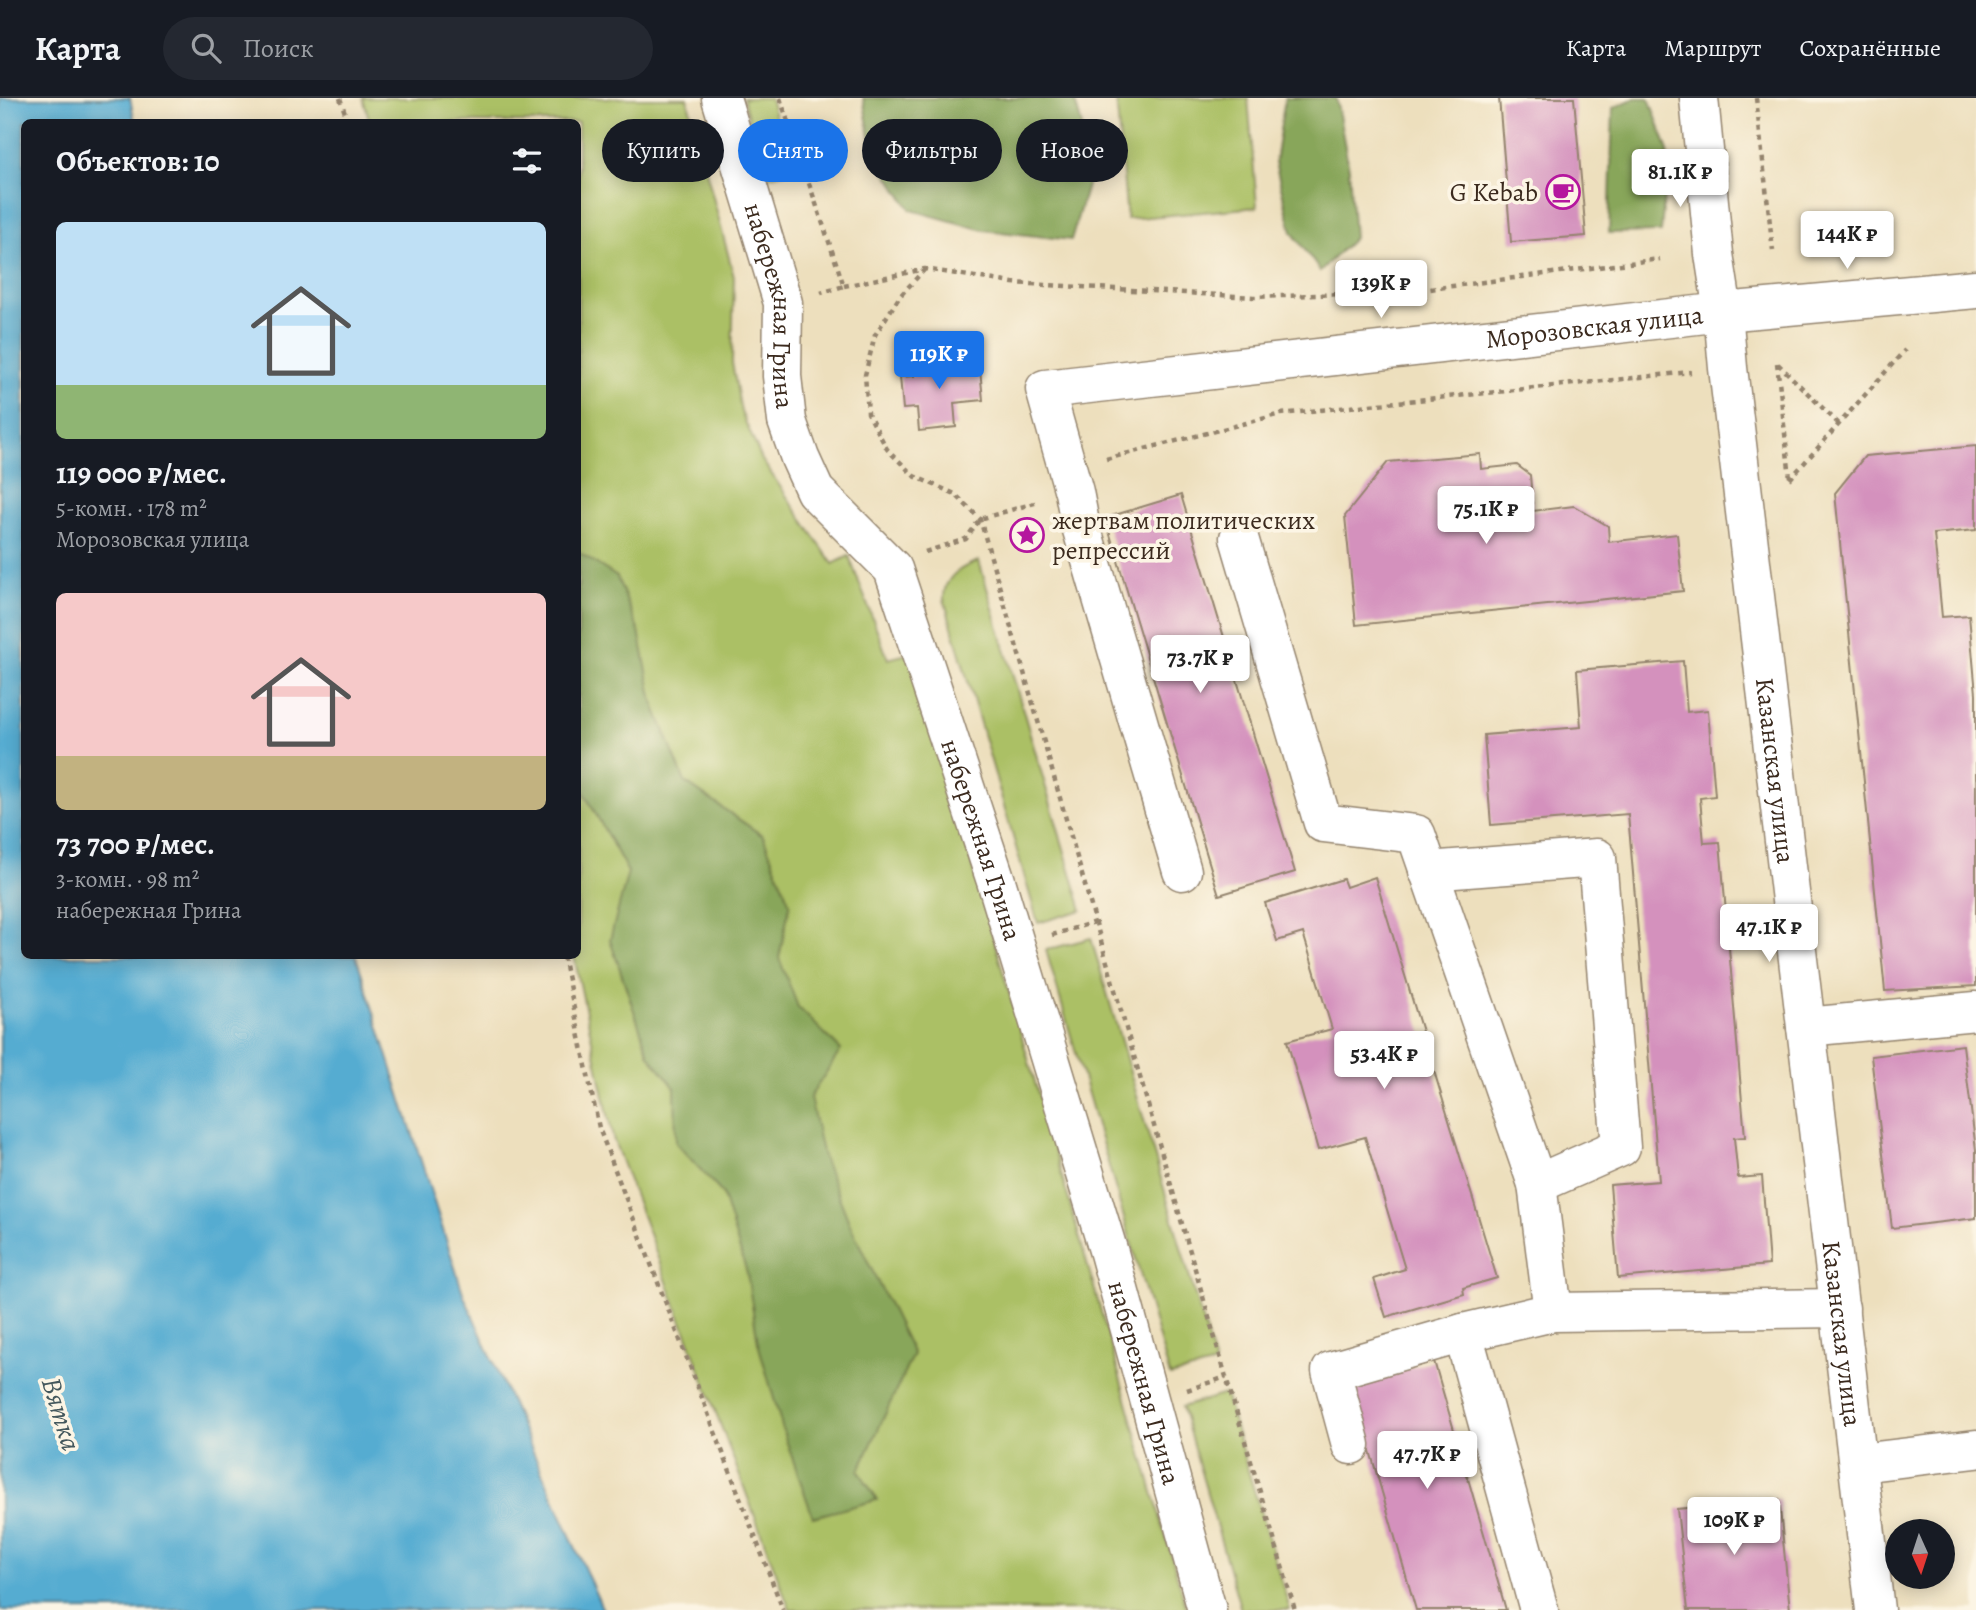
<!DOCTYPE html>
<html lang="ru">
<head>
<meta charset="utf-8">
<style>
	body { margin:0; font-family:Alegreya,serif; background:#242831; color:#f1f3f6; height:100vh; display:flex; flex-direction:column; font-size:26px; white-space:nowrap }
	* { box-sizing:border-box; margin:0 }
	p { font-size:23px; color:#9ea1a6 }
	.icon { flex:none; width:38px; height:38px; fill:none; stroke:currentColor; stroke-width:2; stroke-linecap:round; stroke-linejoin:round }
	.map { position:relative; flex:1; overflow:hidden }
	.details { position:absolute; left:21px; top:21px; width:560px; height:840px; display:flex; flex-direction:column; background:#171b24; border-radius:10px; box-shadow:0 4px 18px #0003 }
	.details>* { flex:none }
	.hud { position:absolute; left:602px; top:21px; width:665px; height:63px; display:flex; gap:14px }
	.needle { width:46px; rotate:177deg }
	.buttons { position:absolute; left:1885px; top:1421px; display:grid; gap:14px }
	.buttons a { display:grid; place-items:center; width:70px; height:70px; border-radius:50%; background:#171b24; box-shadow:0 4px 18px #0003; font-size:35px }
	.price { position:absolute; translate:-50% -60px; padding:0 16px; border-radius:7px; background:#fff; color:#222; font-size:23px; line-height:46px; filter:drop-shadow(0 2px 4px #0008) }
	.price::after { content:''; position:absolute; left:50%; top:42px; width:21px; height:16px; margin-left:-10px; background:inherit; clip-path:polygon(0 0,100% 0,50% 100%) }
	.price.active { background:#1a73e8; color:#fff }
	ul { padding:0; list-style:none }
	li { display:grid; align-content:center; gap:14px; height:371px; padding:0 35px }
	li span { display:grid; place-items:center; height:217px; border-radius:10px; color:#555 }
	li>.icon { margin-inline-start:auto }
	span .icon { width:126px; height:126px; fill:#fffc; stroke-width:1 }
	li b { font-size:30px }
	h2 { display:flex; justify-content:space-between; align-items:center; height:84px; padding:0 35px; font-size:30px }
	.pill { padding:0 24px; border-radius:32px; background:#171b24; box-shadow:0 4px 18px #0003; font-size:24px; line-height:63px }
	.pill.active { background:#1a73e8; color:#fff }
	header { display:flex; align-items:center; gap:42px; box-sizing:border-box; height:98px; padding:0 35px; background:#171b24; border-bottom:2px solid #363941 }
	header strong { font-size:33px }
	nav { display:flex; gap:38px; margin-inline-start:auto; font-size:24px }
	.search { width:490px; height:63px; background:#242831; display:flex; align-items:center; gap:18px; box-sizing:border-box; padding:0 24px; border-radius:38px; color:#9ea1a6; font-size:26px }
	.map>svg:first-child { display:block }
	.green { fill:#abc065; stroke:#737542; stroke-width:2 }
	.forest { fill:#88a65a; stroke:#62683c; stroke-width:2 }
	.water { fill:#54acd1; stroke:#486b78; stroke-width:2 }
	.building { fill:#d491bd }
	.lines { fill:none; stroke-linecap:round; stroke-linejoin:round }
	.minor-casing { stroke:#94846e; stroke-width:41 }
	.path { stroke:#94846e; stroke-width:4.5; stroke-dasharray:5 5; stroke-linecap:butt }
	.minor { stroke:#fff; stroke-width:38 }
	.labels { text-anchor:middle; dominant-baseline:central; stroke-width:7; stroke-linejoin:round; paint-order:stroke }
	.poi-label { font-size:26px; fill:#3b2a1e; stroke:#fcf5e5; text-anchor:end }
	.street-label { font-size:26px; fill:#3b2a1e; stroke:#fcf5e5 }
	.water-label { font-size:28px; font-style:italic; fill:#44585d; stroke:#fcf5e5 }
</style>
</head>
<body>
<header>
<strong>Карта</strong>
<div class="search"><svg class="icon" aria-label="search" viewBox="0 0 24 24"><circle cx="10" cy="10" r="6"/><path d="M15 15l6 6"/></svg>Поиск</div>
<nav><a>Карта</a><a>Маршрут</a><a>Сохранённые</a></nav>
</header>
<div class="map">
<svg width="1976" height="1512" viewBox="0 0 1976 1512">
	<rect width="100%" height="100%" fill="#fcf5e5"/>
	<filter id="ink" filterUnits="userSpaceOnUse"><feTurbulence type="fractalNoise" baseFrequency=".0143" numOctaves="2"/><feDisplacementMap in="SourceGraphic" scale="14" xChannelSelector="R" yChannelSelector="G"/><feConvolveMatrix kernelMatrix="1 2 1 2 8 2 1 2 1" color-interpolation-filters="sRGB"/></filter>
	<filter id="wash" filterUnits="userSpaceOnUse"><feTurbulence type="fractalNoise" baseFrequency=".00686" numOctaves="4" result="noise"/><feDisplacementMap in="SourceGraphic" scale="28" xChannelSelector="R" yChannelSelector="G"/><feGaussianBlur stdDeviation="1.57" result="paint"/><feColorMatrix in="noise" values="0 0 0 0 0 0 0 0 0 0 0 0 0 0 0 0 0 1.4 0 .05"/><feComposite in="paint" operator="in"/></filter>
	<g filter="url(#wash)">
		<rect width="100%" height="100%" fill="#eddfbd"/>
		<path class="green" d="M363 0H687L734 179 732 265 741 314 762 362 833 466 849 458 888 561 911 555 1187 1512H790L613 1040 574 858H578V24H370Z
			M743 0H770L790 73 764 80Z
			M1116 0H1248L1257 109 1127 121Z
			M979 463 1082 812 1038 825 944 501C943 479 961 469 979 463Z
			M1091 840 1215 1266 1170 1278 1046 852Z
			M1225 1296 1290 1512H1241L1182 1309Z"/>
		<path class="forest" d="M863 0H1074L1093 67 1071 142 983 132 911 112 873 55Z
			M1285 0H1336L1349 71 1354 140 1320 173 1292 134 1275 64Z
			M1635 0H1649L1668 53 1661 134 1609 135 1613 10Z
			M578 454 617 479 639 533 653 604 685 684 763 738 790 806 779 860 798 909 841 952 810 999 823 1059 851 1129 913 1256 859 1373 877 1402 813 1419 785 1339 758 1245 747 1175 722 1095 676 1045 675 990 649 957 610 842 628 774 578 684Z"/>
		<path class="water" d="M0 0H130L135 24H24V858H356L464 1198 603 1512H0Z"/>
		<g id="blocks">
			<path class="building" d="M1499 0H1574L1586 138 1511 144Z
				M950 256 952 273 980 271 983 302 954 305 956 329 919 333 917 310 903 311 900 279 914 278 913 260Z
				M1976 348V432L1934 436 1942 519 1969 517 1976 596V888L1885 893 1835 395 1865 358Z
				M1480 356 1481 371 1517 367 1530 377 1533 413 1574 408 1608 428 1609 444 1677 436 1683 493 1356 527 1345 418 1388 364Z
				M1181 397 1295 774 1219 797 1105 420Z
				M1683 563 1687 614 1708 612 1715 698 1700 700 1704 745 1720 744 1745 1039 1734 1040 1738 1080 1762 1078 1769 1167 1618 1180 1610 1087 1659 1083 1628 716 1491 727 1484 637 1581 629 1577 572Z
				M1375 779 1497 1180 1463 1190 1464 1196 1386 1219 1374 1181 1405 1171 1365 1039 1318 1052 1287 943 1332 931 1303 835 1277 843 1265 805 1343 781 1346 789Z
				M1963 947 1976 1052V1120L1892 1130 1871 958Z
				M1434 1263 1506 1512H1416L1351 1287Z
				M1779 1401 1790 1512H1688L1677 1411Z"/>
		</g>
	</g>
	<g filter="url(#ink)">
		<use href="#blocks" fill-opacity="0" stroke="#94846e" stroke-width="2"/>
		<g class="lines">
			<g class="minor-casing">
				<g id="minor">
					<path id="s1" d="M721 0 783 205 782 278 787 323 800 360 815 393 893 471 996 783 1109 1155 1207 1512"/>
					<path id="s2" d="M1699 0 1714 156 1723 214 1728 270 1875 1512"/>
					<path d="M1239 440 1323 725 1416 736 1537 1086 1553 1214 1840 1210"/>
					<path id="s3" d="M1182 773 1080 425 1074 394 1045 291 1723 214 1976 191"/>
					<path d="M1428 773 1597 760 1621 1049 1537 1086"/>
					<path d="M1806 929 1976 913"/>
					<path d="M1351 1347 1331 1273 1463 1235"/>
					<path d="M1859 1365 1976 1351"/>
					<path d="M1539 1512 1463 1235 1553 1214"/>
				</g>
			</g>
			<path class="path" d="M340 0 348 24
				M780 0 844 188 821 195
				M1756 0 1773 153
				M925 171 900 198 875 237 865 277 868 315 887 351 914 378 955 396 980 421 1226 1279 1295 1512
				M844 188 925 171 1013 185 1253 199 1407 194 1660 161
				M1777 265 1790 380
				M1778 266 1840 327
				M1106 361 1281 316 1691 274
				M1790 381 1905 252
				M925 454 966 441 980 421 1038 404
				M1052 837 1095 824
				M563 858 599 1030 783 1512
				M1187 1292 1226 1279"/>
			<use href="#minor" class="minor"/>
		</g>
	</g>
	<defs>
		<g id="cafe-ring" transform="scale(1.75)"><circle r="9.5" fill="#fcf5e5" stroke="#b5179e" stroke-width="1.5"/><path d="M-5.5-4.5H6V0H3Q3 3.5 0 3.5H-2.5Q-5.5 3.5-5.5 0ZM3-3.2v2h1.7v-2ZM-6 4.5H4V6H-6Z" fill="#b5179e"/></g>
		<g id="sight-ring" transform="scale(1.75)"><circle r="9.5" fill="#fcf5e5" stroke="#b5179e" stroke-width="1.5"/><path d="M0-6L1.8-2.2L6-1.7L2.9 1.2L3.7 5.4L0 3.3L-3.7 5.4L-2.9 1.2L-6-1.7L-1.8-2.2Z" fill="#b5179e"/></g>
	</defs>
	<g fill-rule="evenodd">
		<use href="#cafe-ring" x="1563" y="94"/>
		<use href="#sight-ring" x="1027" y="437"/>
	</g>
	<g class="labels">
		<g class="poi-label">
			<text x="1538" y="94">G Kebab</text>
			<text x="1052" y="422" text-anchor="start">жертвам политических<tspan x="1052" dy="30">репрессий</tspan></text>
		</g>
		<g class="street-label">
			<text stroke="none"><textPath href="#s1" startOffset="215">набережная Грина</textPath></text>
			<text stroke="none"><textPath href="#s3" startOffset="1054">Морозовская улица</textPath></text>
			<text stroke="none"><textPath href="#s2" startOffset="677">Казанская улица</textPath></text>
			<text stroke="none"><textPath href="#s1" startOffset="803">набережная Грина</textPath></text>
			<text stroke="none"><textPath href="#s2" startOffset="1244">Казанская улица</textPath></text>
			<text stroke="none"><textPath href="#s1" startOffset="1370">набережная Грина</textPath></text>
		</g>
		<g class="water-label">
			<text transform="translate(61 1316) rotate(73)">Вятка</text>
		</g>
	</g>
</svg>
<div class="buttons">
<a><svg class="needle" viewBox="-14 -14 28 28"><path d="M0-13l5 13h-10z" fill="#e53935"/><path d="M0 13l5-13h-10z" fill="#9ea1a6"/></svg></a>
</div>
<b class="price" style="left:1680px;top:111px">81.1K ₽</b>
<b class="price" style="left:1847px;top:173px">144K ₽</b>
<b class="price" style="left:1381px;top:222px">139K ₽</b>
<b class="price active" style="left:939px;top:293px">119K ₽</b>
<b class="price" style="left:1486px;top:448px">75.1K ₽</b>
<b class="price" style="left:1200px;top:597px">73.7K ₽</b>
<b class="price" style="left:1769px;top:866px">47.1K ₽</b>
<b class="price" style="left:1384px;top:993px">53.4K ₽</b>
<b class="price" style="left:1427px;top:1393px">47.7K ₽</b>
<b class="price" style="left:1734px;top:1459px">109K ₽</b>
<div class="hud">
<a class="pill">Купить</a>
<a class="pill active">Снять</a>
<a class="pill">Фильтры</a>
<a class="pill">Новое</a>
</div>
<section class="details">
<h2>Объектов: 10<svg class="icon" aria-label="filters" viewBox="0 0 24 24"><path d="M4 7h16M4 17h16"/><circle cx="9" cy="7" r="2"/><circle cx="15" cy="17" r="2"/></svg></h2>
<ul>
<li><span style="background:linear-gradient(#bfe0f5 75%,#8fb573 0)"><svg class="icon" aria-label="home" viewBox="0 0 24 24"><path d="M3 11l9-7 9 7M6 9v11h12V9"/></svg></span><div><b>119 000 ₽/мес.</b><p>5-комн. · 178 m²</p><p>Морозовская улица</p></div></li>
<li><span style="background:linear-gradient(#f6c9c9 75%,#c2b280 0)"><svg class="icon" aria-label="home" viewBox="0 0 24 24"><path d="M3 11l9-7 9 7M6 9v11h12V9"/></svg></span><div><b>73 700 ₽/мес.</b><p>3-комн. · 98 m²</p><p>набережная Грина</p></div></li>
</ul>
</section>
</div>
</body>
</html>
